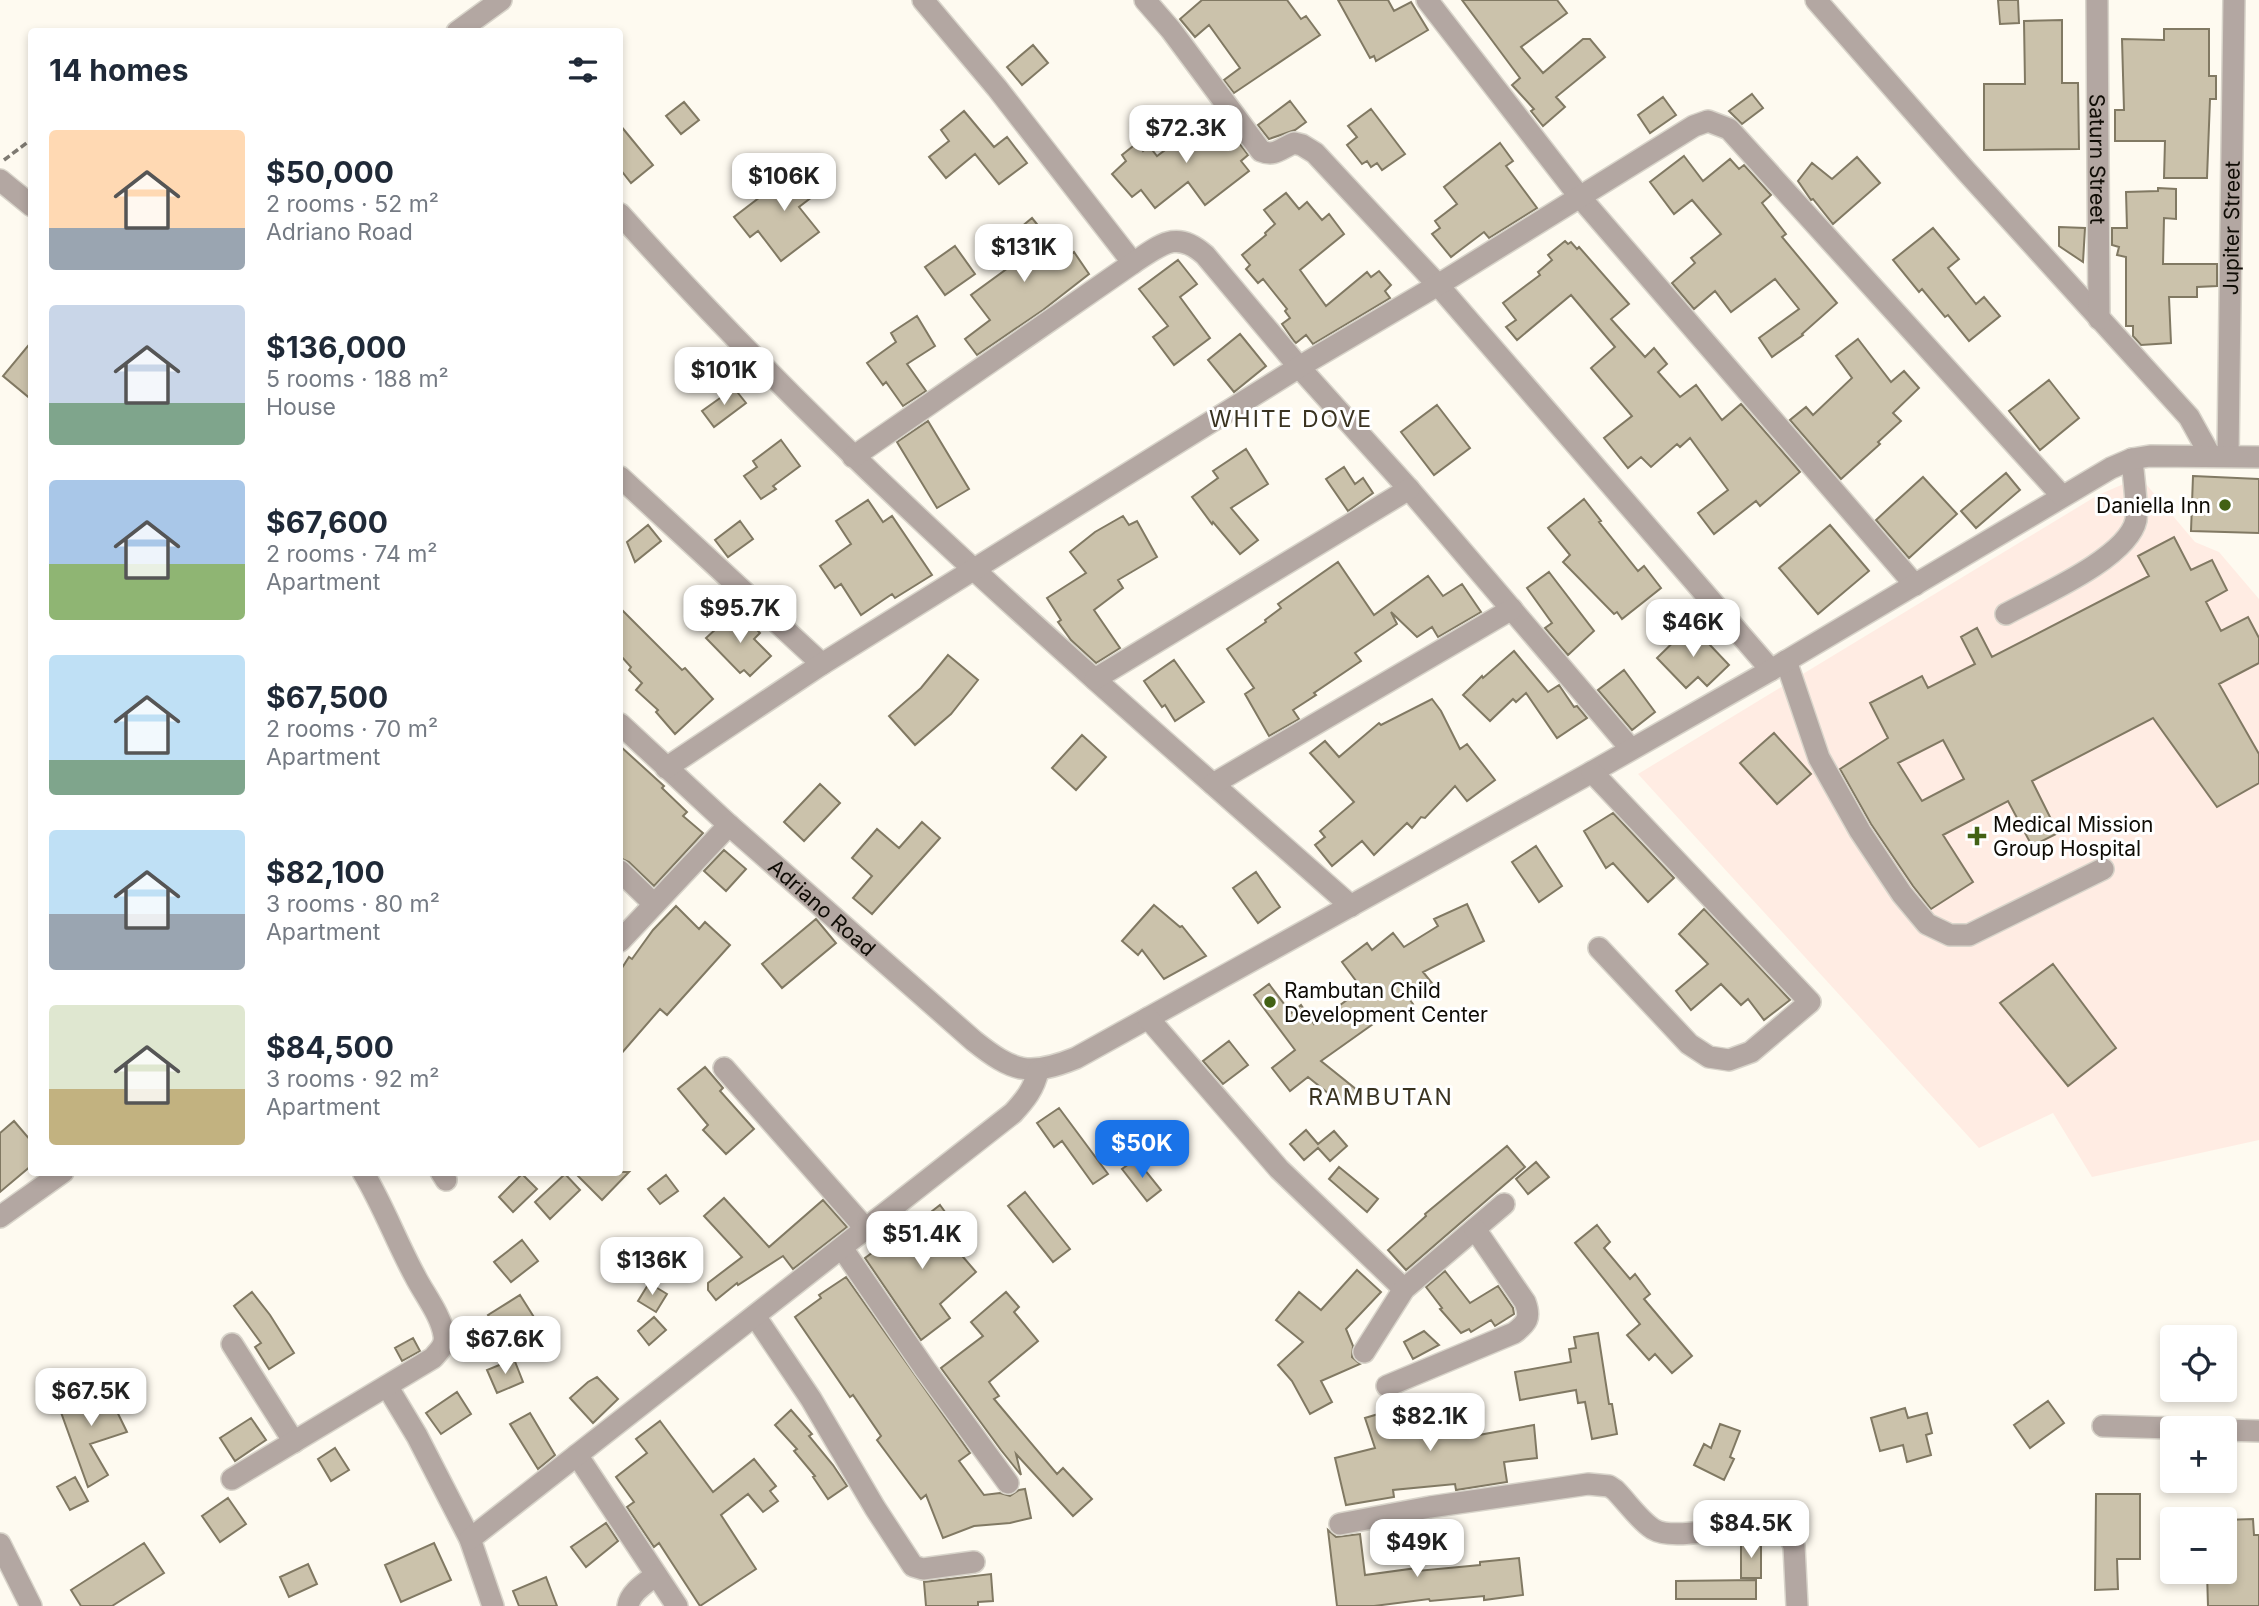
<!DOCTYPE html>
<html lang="en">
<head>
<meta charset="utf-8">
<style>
	body { margin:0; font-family:Inter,sans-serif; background:#f6f6f7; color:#1f2937; height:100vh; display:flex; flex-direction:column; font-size:26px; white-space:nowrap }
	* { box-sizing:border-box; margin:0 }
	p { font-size:23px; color:#747a83 }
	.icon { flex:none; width:38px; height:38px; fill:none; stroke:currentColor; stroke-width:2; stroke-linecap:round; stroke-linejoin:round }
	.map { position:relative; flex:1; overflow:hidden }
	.details { position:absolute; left:28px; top:28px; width:595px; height:1148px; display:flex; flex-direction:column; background:#fff; border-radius:7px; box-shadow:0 4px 10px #0003 }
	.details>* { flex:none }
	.buttons { position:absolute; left:2160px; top:1325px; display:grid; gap:14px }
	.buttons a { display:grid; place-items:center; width:77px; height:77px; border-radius:7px; background:#fff; box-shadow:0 4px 10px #0003; font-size:35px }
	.price { position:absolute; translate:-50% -60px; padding:0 16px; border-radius:14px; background:#fff; color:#222; font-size:23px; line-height:46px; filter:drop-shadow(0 2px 4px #0008) }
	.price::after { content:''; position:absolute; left:50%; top:42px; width:21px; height:16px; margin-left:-10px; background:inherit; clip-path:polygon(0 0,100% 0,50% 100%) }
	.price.on { background:#1a73e8; color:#fff }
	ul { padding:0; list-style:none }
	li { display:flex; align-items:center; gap:21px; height:175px; padding:0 21px }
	li span { display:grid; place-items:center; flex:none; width:196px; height:140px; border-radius:7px; color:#555 }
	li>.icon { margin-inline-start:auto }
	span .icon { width:84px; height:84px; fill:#fffc; stroke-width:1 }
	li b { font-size:30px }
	h2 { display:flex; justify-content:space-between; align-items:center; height:84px; padding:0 21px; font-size:30px }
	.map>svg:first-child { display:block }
	.medical { fill:#ffece3 }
	.building { fill:#cbc2ab; stroke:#817963; stroke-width:2; fill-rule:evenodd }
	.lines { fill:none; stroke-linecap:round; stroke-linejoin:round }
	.minor-casing { stroke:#d8d4ca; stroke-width:24 }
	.path { stroke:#7e7a72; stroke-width:3.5; stroke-dasharray:7 3.5; stroke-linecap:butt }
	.minor { stroke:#b3a7a2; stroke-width:21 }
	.poi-dot { fill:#426114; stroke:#fff; stroke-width:2.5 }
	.labels { text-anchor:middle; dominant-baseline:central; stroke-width:6; stroke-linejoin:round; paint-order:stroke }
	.street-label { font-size:21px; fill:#0f0c05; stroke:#fff }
	.poi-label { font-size:21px; fill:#0f0c05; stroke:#fff; text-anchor:start }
	.neighbourhood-label { font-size:23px; letter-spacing:2px; fill:#3a3320; stroke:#fff }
</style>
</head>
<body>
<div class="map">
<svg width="2259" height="1606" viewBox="0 0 2259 1606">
	<rect width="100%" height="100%" fill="#fefaf0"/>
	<path class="medical" d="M2140 477 2195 542 2219 552 2259 599V1140L2092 1177 2053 1113 1979 1148 1638 774 2098 495Z"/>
	<path class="building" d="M1202 0H1287L1301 19 1306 16 1320 35 1234 93 1224 80 1240 68 1209 25 1195 37 1180 19Z
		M1338 0H1388L1394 11 1411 2 1428 30 1376 61 1374 56 1370 58Z
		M1462 0H1557L1567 13 1521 47 1543 73 1583 39H1590L1605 57 1556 97 1565 107 1543 126 1531 111 1534 109 1512 85 1520 78Z
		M1998 0H2018L2019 23 2000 24Z
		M2062 20V83H2078L2079 149 1984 150V84H2025L2024 21Z
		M2164 29H2209V76H2216V99H2210L2207 178H2164L2165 141H2115V110H2124L2122 39 2164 40Z
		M1033 45 1048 63 1022 85 1007 67Z
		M1752 94 1763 108 1742 124 1729 111Z
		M1663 97 1676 115 1650 133 1638 115Z
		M1290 101 1306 122 1295 130 1269 139 1258 125Z
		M684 102 699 120 681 134 666 116Z
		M1371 109 1405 154 1382 170 1377 163 1371 167 1367 161 1362 164 1347 145 1357 137 1348 126Z
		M964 111 994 147 1007 137 1027 163 999 184 975 154 946 178 929 157 949 141 941 130Z
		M1216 112 1248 155 1241 161 1249 171 1205 205 1188 182 1155 208 1141 190 1132 197 1112 174 1126 161 1122 155 1137 143 1143 151 1149 146 1157 156Z
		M620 125 653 165 631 183 620 169Z
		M1500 143 1513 161 1506 166 1537 208 1489 238 1484 232 1451 257 1432 234 1440 228 1435 221 1457 204 1444 187Z
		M1684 156 1703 181 1730 159 1739 169 1744 165 1771 195 1762 203 1786 234 1782 237 1837 303 1802 334 1803 335 1772 357 1759 338 1799 309 1775 279 1731 312 1715 291 1694 309 1672 283 1695 263 1691 258 1721 234 1692 200 1674 214 1650 182Z
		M1857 157 1880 183 1833 224 1813 199 1811 200 1798 181 1812 163 1832 179Z
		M806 162 825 187 799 207 819 232 781 261 758 231 750 237 734 217Z
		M2158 188 2176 189V219L2164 218 2163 264H2217V286L2197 287V297H2169L2171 343 2141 345 2133 336V326H2126V257L2117 255 2119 247 2112 245V228H2127L2126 192 2158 191Z
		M1286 193 1299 209 1307 202 1322 220 1329 214 1344 234 1300 270 1326 306 1367 272 1371 277 1379 271 1391 285 1385 291 1390 298 1313 344 1306 335 1296 343 1294 341 1282 324 1290 318 1285 311 1287 309 1263 279 1258 283 1246 269 1250 265 1242 255 1266 235 1265 233 1275 224 1264 210Z
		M1032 218 1065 259 1074 252 1089 274 1043 310 977 355 965 339 990 320 971 295 1012 265 997 247Z
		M2059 227 2085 228 2083 262 2059 246Z
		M1933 228 1959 259 1948 268 1976 304 1984 297 2000 316 1969 341 1948 315 1945 317 1922 289 1919 292 1893 260Z
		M1565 241 1568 244 1571 242 1577 249 1579 247 1629 304 1611 319 1645 357 1654 348 1667 364 1658 372 1680 397 1696 385 1722 420 1741 404 1800 472 1760 506 1756 501 1714 534 1698 513 1728 490 1690 438 1680 447 1677 444 1651 467 1641 457 1628 468 1604 438 1632 416 1591 368 1615 347 1571 295 1517 340 1506 327 1516 320 1503 303 1540 275 1538 272 1552 260 1548 255Z
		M955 246 975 274 945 295 925 267Z
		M1178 260 1197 284 1180 297 1210 338 1174 365 1153 337 1168 326 1139 289Z
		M917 316 935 346 907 364 926 391 903 406 886 382 883 385 867 363 896 342 891 333Z
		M1240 334 1266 366 1234 392 1208 360Z
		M1858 339 1891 382 1904 371 1919 388 1893 413 1901 421 1878 442 1880 444 1841 479 1790 420 1806 407 1813 415 1852 378 1836 356Z
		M32 341V400L3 376Z
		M2049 380 2079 418 2040 450 2009 411Z
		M734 388 746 403 714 427 702 411Z
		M1437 405 1470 448 1434 475 1401 432Z
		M928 421 969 489 937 508 897 442Z
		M781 440 800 466 773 486 776 489 761 499 744 476 757 467 753 461Z
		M1246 449 1268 484 1231 508 1258 540 1240 554 1213 522 1212 524 1192 497 1218 478 1213 471Z
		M1344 467 1355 484 1363 478 1373 493 1348 511 1326 479Z
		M2006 473 2020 490 1976 528 1961 511Z
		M2193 476 2259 479V533L2191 531Z
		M1923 477 1957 514 1909 558 1876 520Z
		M1584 499 1601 521 1599 522 1638 571 1644 566 1661 588 1622 619 1617 612 1614 614 1563 562 1570 555 1548 528Z
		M868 500 883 522 892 516 932 575 895 598 892 594 861 615 841 584 835 588 820 566 851 544 836 521Z
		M1123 516 1129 525 1137 521 1157 557 1118 580 1123 588 1094 610 1120 648 1096 663 1071 640 1058 622 1061 620 1047 598 1086 573 1070 552 1095 532Z
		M740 521 753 539 728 557 715 540Z
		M648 525 661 541 635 562 627 542Z
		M1830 525 1869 571 1818 614 1779 568Z
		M2174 537 2191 570 2212 560 2227 590 2206 602 2221 631 2248 617 2259 638V663L2219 684 2259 754V783L2217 807 2153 718 2032 781 2058 833 2032 846 2008 801 1943 835 1973 882 1931 909 1913 886 1871 824 1840 769 1888 738 1870 703 1922 676 1928 688 1975 664 1961 637 1977 628 1992 657 2149 576 2138 556ZM1943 740 1964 779 1922 801 1898 763Z
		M1338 562 1374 615 1428 576 1443 596 1462 584 1481 612 1438 637 1432 627 1417 637 1391 612 1397 624 1355 653 1361 661 1314 693 1316 695 1293 710 1299 719 1269 736 1245 694 1254 688 1227 649 1266 622 1265 620 1281 608 1278 604Z
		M1549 572 1594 631 1568 655 1545 628 1552 623 1527 588Z
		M620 608 682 670 685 668 713 699 675 734 656 712 658 710 636 690 642 683 629 670 631 667 620 655Z
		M743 615 760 633 754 639 771 656 750 676 744 670 740 673 706 638 728 618 734 624Z
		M1691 625 1729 665 1707 686 1698 677 1686 688 1657 658Z
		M1514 651 1548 692 1559 685 1574 707 1577 706 1587 718 1557 738 1526 693 1516 702 1513 699 1490 721 1463 695 1482 676 1483 678Z
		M948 655 978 680 951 714 915 745 889 716 921 688Z
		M1174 660 1204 702 1175 721 1165 705 1162 707 1144 681Z
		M1624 670 1655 712 1632 730 1598 690Z
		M1432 699 1441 711 1460 749 1467 744 1495 780 1467 801 1455 786 1425 818 1421 817 1412 828 1407 823 1374 855 1362 841 1332 866 1315 845 1325 837 1320 831 1354 802 1310 753 1325 741 1339 757 1379 723 1381 725Z
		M1774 733 1811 774 1777 804 1740 763Z
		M1082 735 1106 757 1076 790 1052 768Z
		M620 746 664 786 662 788 687 812 683 816 703 833 654 886 629 862 620 858Z
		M820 784 840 803 804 841 784 822Z
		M1613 813 1674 878 1648 902 1613 863 1606 868 1584 831Z
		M922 822 940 838 872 914 853 898 872 876 852 858 877 829 899 848Z
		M1536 846 1562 886 1539 902 1512 862Z
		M724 850 746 869 726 891 704 871Z
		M1256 872 1280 907 1258 923 1233 888Z
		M1467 904 1484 941 1423 972 1432 983 1410 1000 1413 1004 1388 1023 1383 1017 1321 1061 1357 1090 1344 1106 1308 1077 1290 1091 1272 1068 1295 1050 1254 995 1269 984 1291 1013 1301 1005 1314 1024 1362 989 1342 962 1367 943 1372 950 1393 933 1404 947 1438 926 1434 919Z
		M1154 905 1180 927 1182 926 1206 956 1164 979 1142 950 1138 955 1122 941Z
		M676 906 699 929 705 922 730 945 667 1015 660 1009 620 1055V971L629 957 632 959 653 930Z
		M1704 909 1790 1000 1764 1020 1748 999 1741 1005 1721 984 1691 1010 1676 991 1708 964 1679 934Z
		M816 919 836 943 782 988 762 964Z
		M2053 964 2116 1048 2068 1086 2000 1003Z
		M1229 1041 1248 1065 1223 1084 1203 1061Z
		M705 1067 723 1088 720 1091 754 1129 726 1154 703 1130 708 1125 678 1089Z
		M1059 1108 1108 1174 1093 1184 1062 1141 1054 1147 1037 1123Z
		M14 1121 32 1142V1165L0 1192V1133Z
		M1306 1130 1318 1144 1334 1131 1347 1146 1330 1161 1318 1148 1304 1160 1290 1144Z
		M1507 1146 1525 1167 1406 1270 1388 1250 1426 1216 1425 1214Z
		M1136 1159 1161 1190 1147 1201 1122 1169Z
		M1536 1162 1549 1177 1528 1194 1516 1179Z
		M1339 1167 1378 1199 1367 1212 1329 1179Z
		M574 1172H629L602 1200Z
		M522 1174 537 1189 513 1212 499 1197Z
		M565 1174 580 1190 550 1219 535 1202Z
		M666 1175 678 1191 660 1204 648 1189Z
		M1025 1192 1070 1249 1053 1262 1008 1206Z
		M724 1198 769 1247 823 1200 847 1227 793 1269 783 1256 738 1285 737 1283 716 1300 708 1290V1283L742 1257 704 1216Z
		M940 1205 956 1227 945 1236 976 1272 940 1304 950 1318 921 1340 865 1258 884 1244 886 1247Z
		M1597 1225 1610 1242 1604 1248 1630 1279 1635 1274 1650 1294 1644 1299 1692 1356 1672 1373 1655 1354 1649 1360 1627 1335 1640 1324 1575 1243Z
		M522 1240 538 1261 511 1282 494 1262Z
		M1357 1270 1381 1292 1346 1329 1353 1346 1352 1357 1360 1364 1321 1381 1332 1402 1310 1414 1292 1381 1278 1365 1303 1342 1276 1320 1299 1292 1321 1310Z
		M1445 1271 1470 1303 1498 1286 1513 1308 1514 1314 1495 1326 1491 1320 1471 1332 1469 1329 1461 1333 1440 1309 1442 1308 1426 1287Z
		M846 1277 970 1453 959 1461 984 1495 1000 1493 1010 1496 1019 1490 1025 1489 1031 1518 1010 1523 974 1526 943 1538 926 1495 921 1499 894 1463 877 1440 881 1436 853 1395 850 1397 795 1317 821 1298 819 1295Z
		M649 1283 667 1294 656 1312 638 1301Z
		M252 1292 270 1315 294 1353 269 1369 255 1347 261 1343 234 1306Z
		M1006 1292 1019 1307 1014 1312 1038 1341 989 1382 999 1396 994 1399 1057 1474 1063 1468 1092 1499 1073 1516 1016 1454 1021 1475 1001 1450 941 1368 983 1336 971 1322Z
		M520 1295 537 1322 506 1342 488 1315Z
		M654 1317 666 1330 649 1345 638 1331Z
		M1424 1331 1439 1345 1413 1359 1404 1342Z
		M1598 1333 1609 1404H1612L1617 1434 1592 1439 1585 1402 1578 1403 1576 1390 1520 1400 1515 1372 1571 1362 1569 1349 1576 1348 1574 1337Z
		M413 1338 420 1351 402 1361 395 1348Z
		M514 1359 523 1382 497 1393 487 1370Z
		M597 1377 618 1399 593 1423 570 1398 588 1382Z
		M104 1385 127 1432 90 1444 108 1475 88 1487 58 1404Z
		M457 1392 471 1414 441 1434 426 1413Z
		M1462 1397 1473 1436 1534 1425 1537 1458 1504 1462 1507 1482 1456 1490 1455 1484 1393 1490 1394 1497 1346 1505 1335 1458 1375 1448 1365 1418 1415 1403 1417 1409Z
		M2048 1401 2064 1423 2030 1448 2014 1425Z
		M1905 1408 1908 1418 1927 1413 1932 1433 1926 1435 1931 1455 1907 1462 1903 1445 1880 1451 1871 1418Z
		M791 1410 812 1434 809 1436 833 1465 847 1486 828 1499 813 1477 815 1476 794 1451 797 1449 775 1425Z
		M530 1413 555 1455 538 1469 510 1424Z
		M251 1418 266 1440 235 1461 220 1438Z
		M660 1421 713 1492 754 1459 776 1486 770 1491 778 1501 763 1512 748 1494 721 1515 756 1569 700 1606 659 1543 654 1547 627 1507 634 1502 616 1477 647 1453 636 1439Z
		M1720 1424 1740 1431 1730 1457 1734 1459 1724 1480 1694 1465 1704 1444 1711 1448Z
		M335 1448 349 1470 331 1481 318 1459Z
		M75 1477 88 1501 70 1510 57 1487Z
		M2096 1494H2140V1559H2117L2118 1589 2095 1590Z
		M228 1498 246 1524 220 1542 202 1516Z
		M2253 1519 2254 1535H2259V1606H2208L2207 1572H2224V1520Z
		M606 1523 618 1541 586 1567 571 1547Z
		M1328 1530 1336 1537 1360 1534 1365 1575 1417 1568V1571L1480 1565V1562L1519 1558 1523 1595 1484 1600V1596L1430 1601 1429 1599 1374 1606H1337Z
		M144 1543 164 1573 112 1606H81L71 1590Z
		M434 1543 451 1580 401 1602 385 1565Z
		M1741 1543H1761V1578H1741Z
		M308 1564 317 1584 289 1597 280 1577Z
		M991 1574 993 1601 978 1602V1606H926L924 1582Z
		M546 1577 557 1606H519L513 1591Z
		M1756 1580V1599H1676V1581Z"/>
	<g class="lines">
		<g class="minor-casing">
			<g id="minor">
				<path d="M923 0 997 88 1133 263"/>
				<path d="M1145 0 1171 30 1261 151C1275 157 1281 148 1294 143L1302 145 1315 153 1438 285 1771 670"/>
				<path d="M1427 0 1579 196 1915 585"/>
				<path d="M1816 0 1966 171 2189 417 2210 455"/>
				<path id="s1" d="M2097 0 2099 319"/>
				<path d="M457 32 501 0"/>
				<path d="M0 180 32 206"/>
				<path d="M620 214C844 465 1099 683 1351 906"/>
				<path id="s2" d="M2228 456 2234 0"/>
				<path d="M853 457 1133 263C1161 245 1176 229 1205 255L1299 367 1409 489 1631 749"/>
				<path d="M620 477 822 664"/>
				<path d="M2006 614C2039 596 2128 558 2136 520 2138 509 2133 473 2132 459"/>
				<path d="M1786 661 1819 758 1860 831 1902 894 1927 924 1950 935H1969L2103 869"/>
				<path d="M1095 679 1409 489"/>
				<path id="s3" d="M620 724 729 825 974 1041C1013 1072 1029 1077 1076 1058L1592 772 1771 670 2111 468 2132 459 2150 456 2259 457"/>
				<path d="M666 768 822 664 1299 367 1438 285 1694 126 1708 121 1729 129 2062 496"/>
				<path d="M1592 772 1810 1002 1751 1052 1729 1060 1709 1057 1689 1044 1599 948"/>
				<path d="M1213 784 1512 609"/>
				<path d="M620 871 654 904"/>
				<path d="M620 941 729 825"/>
				<path d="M1148 1018 1279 1169 1404 1289"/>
				<path d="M724 1068 866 1229"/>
				<path d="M441 1172 446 1180"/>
				<path d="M0 1217 63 1172"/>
				<path d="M842 1248 925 1369 1008 1483"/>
				<path d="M755 1316 811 1399 875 1508 913 1566 923 1569 974 1562"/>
				<path d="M232 1344 294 1442"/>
				<path d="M1364 1352 1404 1289 1504 1204"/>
				<path d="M387 1386 417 1436 470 1539 493 1606"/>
				<path d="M1387 1386 1514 1333C1527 1323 1531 1318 1525 1302L1475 1229"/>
				<path d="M2103 1426 2172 1428"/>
				<path d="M2224 1430 2259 1431"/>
				<path d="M577 1455 677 1606"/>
				<path d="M232 1479 433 1358C439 1351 446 1345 444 1335 441 1315 424 1294 415 1276 396 1241 383 1205 363 1172"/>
				<path d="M1340 1524 1430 1507 1588 1484 1609 1486 1615 1490C1627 1502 1639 1520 1653 1529 1679 1545 1754 1515 1787 1531L1794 1546 1797 1606"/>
				<path d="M470 1539 1013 1113C1025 1100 1034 1089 1038 1071"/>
				<path d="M0 1544 31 1606"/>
				<path d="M628 1606C630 1592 646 1583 656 1575"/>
			</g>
		</g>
		<path class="path" d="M4 160 32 139"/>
		<use href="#minor" class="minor"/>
	</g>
	<g class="poi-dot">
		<circle cx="2225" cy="505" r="7"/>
		<path d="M1973.5 825.5h7v7h7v7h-7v7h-7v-7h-7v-7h7z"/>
		<circle cx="1270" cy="1002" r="7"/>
	</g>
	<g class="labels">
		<g class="street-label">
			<text stroke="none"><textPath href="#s1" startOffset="159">Saturn Street</textPath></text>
			<text stroke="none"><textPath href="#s2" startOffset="228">Jupiter Street</textPath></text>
			<text stroke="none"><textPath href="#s3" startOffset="273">Adriano Road</textPath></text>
		</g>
		<g class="poi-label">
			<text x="2211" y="505" text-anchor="end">Daniella Inn</text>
			<text x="1993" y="824">Medical Mission<tspan x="1993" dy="24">Group Hospital</tspan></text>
			<text x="1284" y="990">Rambutan Child<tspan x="1284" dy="24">Development Center</tspan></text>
		</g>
		<g class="neighbourhood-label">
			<text x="1291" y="419">WHITE DOVE</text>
			<text x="1381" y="1097">RAMBUTAN</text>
		</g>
	</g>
</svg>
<div class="buttons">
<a><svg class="icon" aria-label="locate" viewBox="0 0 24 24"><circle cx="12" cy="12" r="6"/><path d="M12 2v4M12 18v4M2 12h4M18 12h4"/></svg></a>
<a>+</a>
<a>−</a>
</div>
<b class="price" style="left:1186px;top:165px">$72.3K</b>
<b class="price" style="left:784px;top:213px">$106K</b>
<b class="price" style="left:1024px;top:284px">$131K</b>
<b class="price" style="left:724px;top:407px">$101K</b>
<b class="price" style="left:740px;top:645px">$95.7K</b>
<b class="price" style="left:1693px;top:659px">$46K</b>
<b class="price on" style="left:1142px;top:1180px">$50K</b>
<b class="price" style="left:922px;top:1271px">$51.4K</b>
<b class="price" style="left:652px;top:1297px">$136K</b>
<b class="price" style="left:505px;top:1376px">$67.6K</b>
<b class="price" style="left:91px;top:1428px">$67.5K</b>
<b class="price" style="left:1430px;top:1453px">$82.1K</b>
<b class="price" style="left:1751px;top:1560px">$84.5K</b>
<b class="price" style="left:1417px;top:1579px">$49K</b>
<section class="details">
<h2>14 homes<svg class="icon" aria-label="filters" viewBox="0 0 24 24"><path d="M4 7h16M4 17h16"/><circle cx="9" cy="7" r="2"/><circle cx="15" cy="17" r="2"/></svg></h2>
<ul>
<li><span style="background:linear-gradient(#ffd9b3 70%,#9aa5b1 0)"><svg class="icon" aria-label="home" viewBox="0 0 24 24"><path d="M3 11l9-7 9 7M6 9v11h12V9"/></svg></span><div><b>$50,000</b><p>2 rooms · 52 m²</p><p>Adriano Road</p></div></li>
<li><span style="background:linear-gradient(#c9d6e8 70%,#7fa58c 0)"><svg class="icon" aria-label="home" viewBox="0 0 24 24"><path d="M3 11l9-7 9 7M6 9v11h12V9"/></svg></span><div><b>$136,000</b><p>5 rooms · 188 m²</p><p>House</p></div></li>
<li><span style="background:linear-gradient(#a9c7e8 60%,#8fb573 0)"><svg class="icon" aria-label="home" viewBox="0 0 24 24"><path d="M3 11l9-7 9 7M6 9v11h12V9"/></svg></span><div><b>$67,600</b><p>2 rooms · 74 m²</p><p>Apartment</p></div></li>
<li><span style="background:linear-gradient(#bfe0f5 75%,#7fa58c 0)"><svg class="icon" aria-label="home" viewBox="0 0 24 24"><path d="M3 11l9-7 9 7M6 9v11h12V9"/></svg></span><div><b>$67,500</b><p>2 rooms · 70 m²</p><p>Apartment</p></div></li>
<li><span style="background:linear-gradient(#bfe0f5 60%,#9aa5b1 0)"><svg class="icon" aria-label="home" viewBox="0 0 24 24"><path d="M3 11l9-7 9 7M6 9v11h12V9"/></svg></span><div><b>$82,100</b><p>3 rooms · 80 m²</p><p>Apartment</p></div></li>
<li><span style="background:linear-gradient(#dfe7d0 60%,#c2b280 0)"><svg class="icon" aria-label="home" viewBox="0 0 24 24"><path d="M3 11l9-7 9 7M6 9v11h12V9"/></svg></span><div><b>$84,500</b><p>3 rooms · 92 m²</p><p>Apartment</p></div></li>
</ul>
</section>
</div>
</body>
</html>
